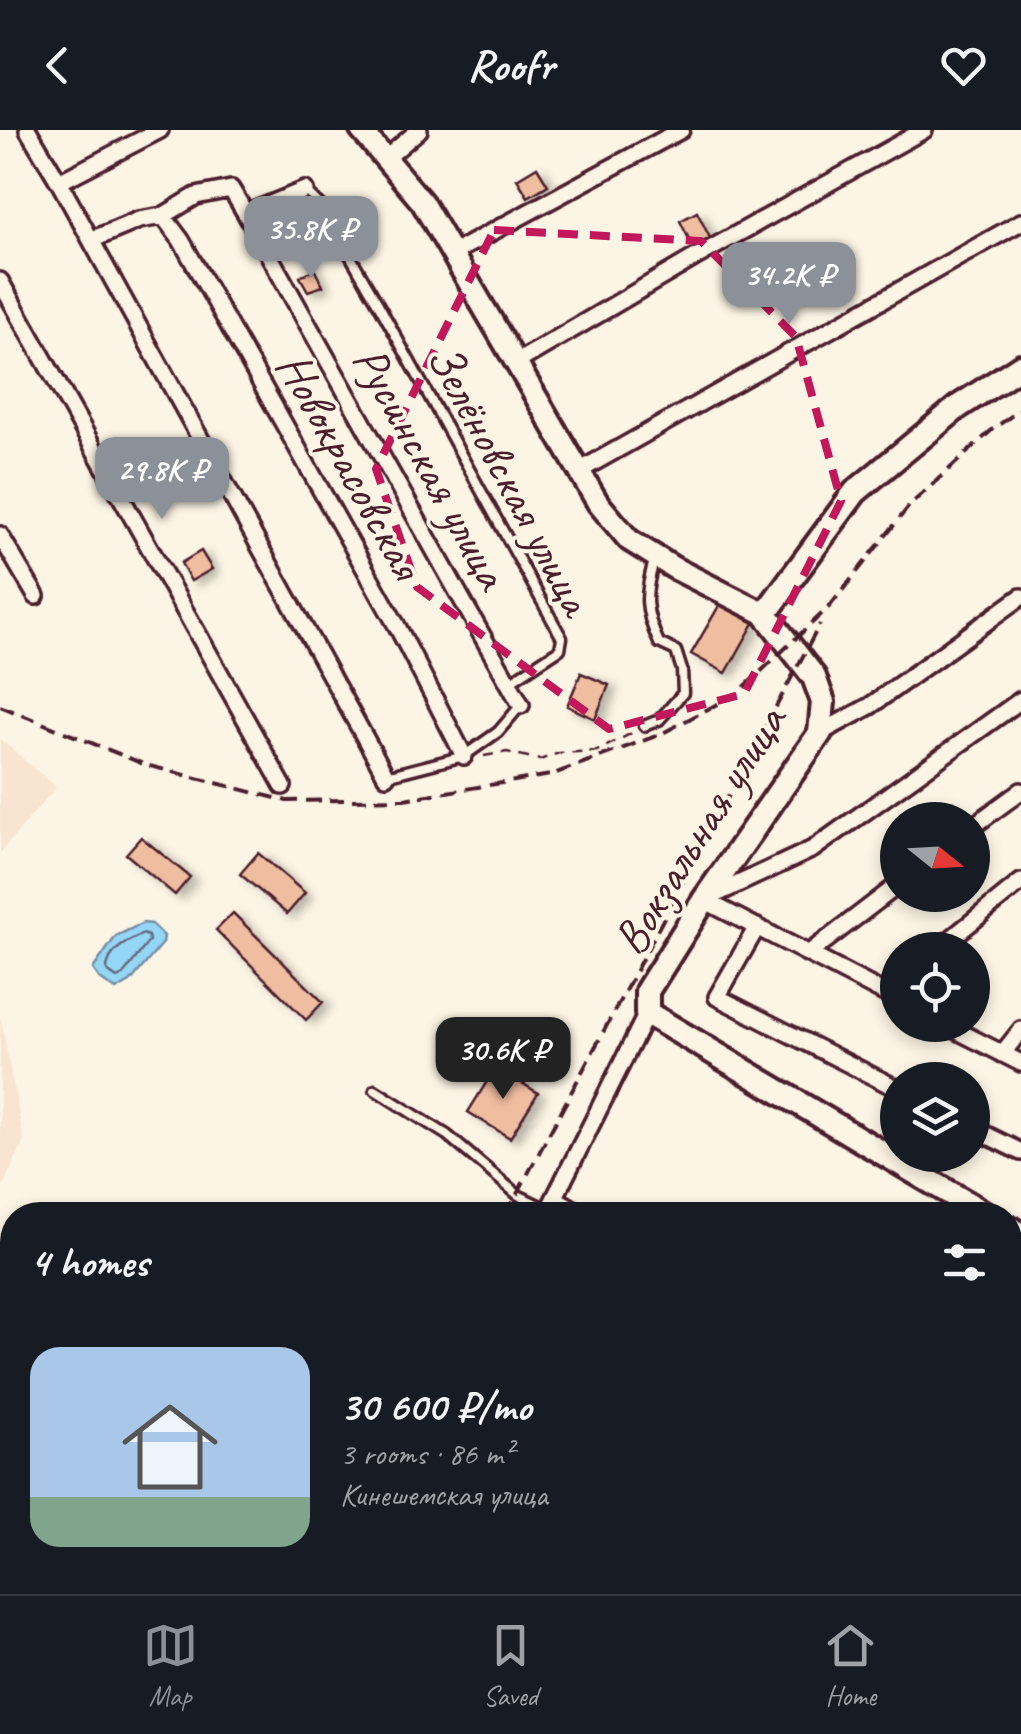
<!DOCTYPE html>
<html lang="en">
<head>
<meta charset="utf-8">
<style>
	body { margin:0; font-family:Caveat,sans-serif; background:#242831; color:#f1f3f6; height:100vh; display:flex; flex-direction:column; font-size:38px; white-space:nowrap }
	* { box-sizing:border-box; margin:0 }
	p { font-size:32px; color:#9ea1a6 }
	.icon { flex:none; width:55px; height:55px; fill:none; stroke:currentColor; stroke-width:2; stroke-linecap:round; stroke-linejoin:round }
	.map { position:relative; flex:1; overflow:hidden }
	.drawer { position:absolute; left:0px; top:1072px; width:1022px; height:392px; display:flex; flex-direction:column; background:#171b24; border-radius:40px 40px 0 0; box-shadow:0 5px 15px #0003 }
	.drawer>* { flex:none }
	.needle { width:65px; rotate:108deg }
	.tools { position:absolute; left:880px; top:672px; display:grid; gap:20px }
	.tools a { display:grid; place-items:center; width:110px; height:110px; border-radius:50%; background:#171b24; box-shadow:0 5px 15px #0003; font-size:50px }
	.price { position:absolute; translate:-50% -85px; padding:0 22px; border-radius:20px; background:#8c9099; color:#fff; font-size:32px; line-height:65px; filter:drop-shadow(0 2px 5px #0008) }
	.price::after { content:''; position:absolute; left:50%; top:60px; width:30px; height:22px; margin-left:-15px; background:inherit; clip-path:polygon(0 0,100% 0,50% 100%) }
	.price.current { background:#222; color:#fff }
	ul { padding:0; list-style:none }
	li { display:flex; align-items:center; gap:30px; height:250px; padding:0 30px }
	li span { display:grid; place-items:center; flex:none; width:280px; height:200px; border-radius:30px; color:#555 }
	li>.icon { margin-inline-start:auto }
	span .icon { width:120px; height:120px; fill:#fffc; stroke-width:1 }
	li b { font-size:42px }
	h2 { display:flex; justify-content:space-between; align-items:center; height:120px; padding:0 30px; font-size:42px }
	header { display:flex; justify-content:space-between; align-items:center; height:130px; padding:0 30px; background:#171b24; font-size:45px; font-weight:800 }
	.tabs { display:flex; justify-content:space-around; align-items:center; height:140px; border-top:2px solid #363941; background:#171b24; font-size:28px; color:#9ea1a6 }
	.tabs a { display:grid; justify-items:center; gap:5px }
	.tabs .current { color:#8c9099 }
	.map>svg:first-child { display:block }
	.built { fill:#f8e4d0 }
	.water { fill:#94d6f6; stroke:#768da5; stroke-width:2.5 }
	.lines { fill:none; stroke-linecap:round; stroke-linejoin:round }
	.shore { stroke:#68687c; stroke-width:2.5 }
	.building { fill:#efbda0; stroke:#4a1f2b; stroke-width:2.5; filter:url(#shadow) }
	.service-casing { stroke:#4a1f2b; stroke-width:15 }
	.minor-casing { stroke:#4a1f2b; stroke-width:22 }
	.tertiary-casing { stroke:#4a1f2b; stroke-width:28 }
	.secondary-casing { stroke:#4a1f2b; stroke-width:30 }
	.path { stroke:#4a1f2b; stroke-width:2.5; stroke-dasharray:10 8; stroke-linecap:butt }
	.service { stroke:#fcf5e5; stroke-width:8 }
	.minor { stroke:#fcf5e5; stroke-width:15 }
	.tertiary { stroke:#fcf5e5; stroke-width:20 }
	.secondary { stroke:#fcf5e5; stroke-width:22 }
	.rail { stroke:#4a1f2b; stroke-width:4; stroke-dasharray:15 8; stroke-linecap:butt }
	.marked { fill:none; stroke:#c2185b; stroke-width:8; stroke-dasharray:20 12; stroke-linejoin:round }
	.labels { text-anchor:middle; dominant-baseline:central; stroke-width:8; stroke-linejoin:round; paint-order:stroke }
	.street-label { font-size:48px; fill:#4a1f2b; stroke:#fcf5e5 }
</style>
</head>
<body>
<header><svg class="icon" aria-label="back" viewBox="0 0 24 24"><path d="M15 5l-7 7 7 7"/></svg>Roofr<svg class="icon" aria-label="heart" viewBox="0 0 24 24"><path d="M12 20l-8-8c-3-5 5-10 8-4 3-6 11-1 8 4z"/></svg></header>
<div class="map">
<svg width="1021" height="1464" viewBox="0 0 1021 1464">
	<defs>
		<filter id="shadow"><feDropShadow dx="7" dy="4" stdDeviation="5" flood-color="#0004"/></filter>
	</defs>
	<rect width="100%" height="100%" fill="#fcf5e5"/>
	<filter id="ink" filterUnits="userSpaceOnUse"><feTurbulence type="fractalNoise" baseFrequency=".01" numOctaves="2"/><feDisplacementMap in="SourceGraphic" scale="20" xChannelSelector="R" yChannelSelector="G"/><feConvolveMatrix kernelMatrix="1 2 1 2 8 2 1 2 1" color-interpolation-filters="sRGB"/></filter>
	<g filter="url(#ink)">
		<path class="built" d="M0 609 56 657 0 723Z
			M0 886 24 1011 0 1062Z"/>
		<path class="water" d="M143 793 152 794 164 806 163 813 130 852 116 860 100 849 93 839 116 806Z
			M0 1155 12 1158V1452L286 1453 280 1464H0Z"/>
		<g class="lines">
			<path class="shore" d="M143 804 148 806 149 811 123 845 117 848 107 841C106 822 127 811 143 804Z"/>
		</g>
		<path class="building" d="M537 37 548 55 528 67 517 49Z
			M697 82 710 108 693 117 680 91Z
			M314 139 323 156 308 161 300 147Z
			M201 421 212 439 191 451 181 433Z
			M720 474 754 493 726 543 691 524Z
			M581 543 609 555 595 589 567 576Z
			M141 707 190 747 175 765 126 724Z
			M258 723 305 763 287 784 240 744Z
			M233 783 323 872 306 890 216 800Z
			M496 937 538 963 510 1008 468 982Z
			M677 1452H717L710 1464H670Z"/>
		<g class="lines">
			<g class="service-casing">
				<path id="service" d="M305 60 322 77 381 179 562 508 560 519 508 553
					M644 596 659 590 683 563 682 540 676 521 659 513C644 480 644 465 654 431
					M386 646 464 626 498 602 521 575
					M375 960 447 1005 518 1065 547 1079
					M1010 1294 1021 1300"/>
			</g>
			<g class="minor-casing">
				<path id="minor" d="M28 0 59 52 386 646
					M384 30 419 0
					M59 52 160 0
					M246 84 521 575
					M163 86 181 110 397 496 464 626
					M91 110 139 90 163 86 196 66 231 59 246 84 305 60
					M453 123 681 0
					M0 151 283 656
					M517 232 694 128 924 0
					M579 341 1021 92
					M0 405 36 466
					M820 603 870 576 1021 467
					M972 697 1021 661
					M708 768 813 719 1021 570
					M704 770 898 870
					M757 797 717 867 898 959
					M937 820 1021 752
					M808 824 898 755
					M946 895 1021 933
					M1002 924 1021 900
					M972 998 1021 1022
					M556 1069 584 1085
					M546 1085 647 883
					M338 1464 344 1452
					M496 1464 503 1452
					M618 1464 625 1452"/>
			</g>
			<g class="tertiary-casing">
				<path id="tertiary" d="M361 0 422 72 598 373 629 410 674 438 765 484"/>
			</g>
			<g class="secondary-casing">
				<path id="secondary" d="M987 1085 647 883V861L704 770 820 603 823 572 814 547 765 484 855 362 958 277 1021 236
					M1010 1098 1021 1105"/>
			</g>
			<path class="path" d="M484 626 507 622 540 630 559 623 597 621 634 602"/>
			<use href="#service" class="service"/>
			<use href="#minor" class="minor"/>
			<use href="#tertiary" class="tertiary"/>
			<use href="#secondary" class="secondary"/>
			<path class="rail" d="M0 576 146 635 287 671 404 669 551 645 659 605 738 563 830 476 910 375 993 299 1021 279
				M506 1085 820 494
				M296 1464 302 1452"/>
		</g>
	</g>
	<path class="marked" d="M494 100 701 111 796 207 841 371 744 564 609 599 417 457 376 339Z"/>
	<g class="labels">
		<g class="street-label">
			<text transform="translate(350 335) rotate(61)">Новокрасовская</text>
			<text transform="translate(431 337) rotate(61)">Русинская улица</text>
			<text transform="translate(510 349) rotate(62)">Зелёновская улица</text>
			<text transform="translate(699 700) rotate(-58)">Вокзальная улица</text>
		</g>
	</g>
</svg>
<div class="tools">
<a><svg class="needle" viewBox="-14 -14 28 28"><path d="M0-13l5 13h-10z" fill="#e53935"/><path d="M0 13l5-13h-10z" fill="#9ea1a6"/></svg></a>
<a><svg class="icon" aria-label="locate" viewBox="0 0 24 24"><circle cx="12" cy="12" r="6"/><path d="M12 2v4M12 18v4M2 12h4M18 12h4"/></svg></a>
<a><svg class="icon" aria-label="layers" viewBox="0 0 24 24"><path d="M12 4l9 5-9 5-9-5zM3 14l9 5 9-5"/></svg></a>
</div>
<b class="price" style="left:311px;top:151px">35.8K ₽</b>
<b class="price" style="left:789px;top:197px">34.2K ₽</b>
<b class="price" style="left:162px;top:392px">29.8K ₽</b>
<b class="price current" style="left:503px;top:972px">30.6K ₽</b>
<section class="drawer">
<h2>4 homes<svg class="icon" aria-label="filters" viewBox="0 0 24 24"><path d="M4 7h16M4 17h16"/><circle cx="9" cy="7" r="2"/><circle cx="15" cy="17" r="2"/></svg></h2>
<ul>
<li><span style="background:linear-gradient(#a9c7e8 75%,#7fa58c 0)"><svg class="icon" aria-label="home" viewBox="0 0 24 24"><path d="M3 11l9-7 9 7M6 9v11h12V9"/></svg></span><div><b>30 600 ₽/mo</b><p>3 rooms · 86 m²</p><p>Кинешемская улица</p></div></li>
</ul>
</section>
</div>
<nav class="tabs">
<a class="current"><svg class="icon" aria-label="map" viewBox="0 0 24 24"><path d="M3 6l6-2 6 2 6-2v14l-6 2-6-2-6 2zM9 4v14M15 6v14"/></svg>Map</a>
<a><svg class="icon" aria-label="saved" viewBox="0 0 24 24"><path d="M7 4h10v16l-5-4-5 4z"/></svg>Saved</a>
<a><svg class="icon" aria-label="home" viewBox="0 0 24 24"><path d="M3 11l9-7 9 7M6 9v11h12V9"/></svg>Home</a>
</nav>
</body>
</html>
